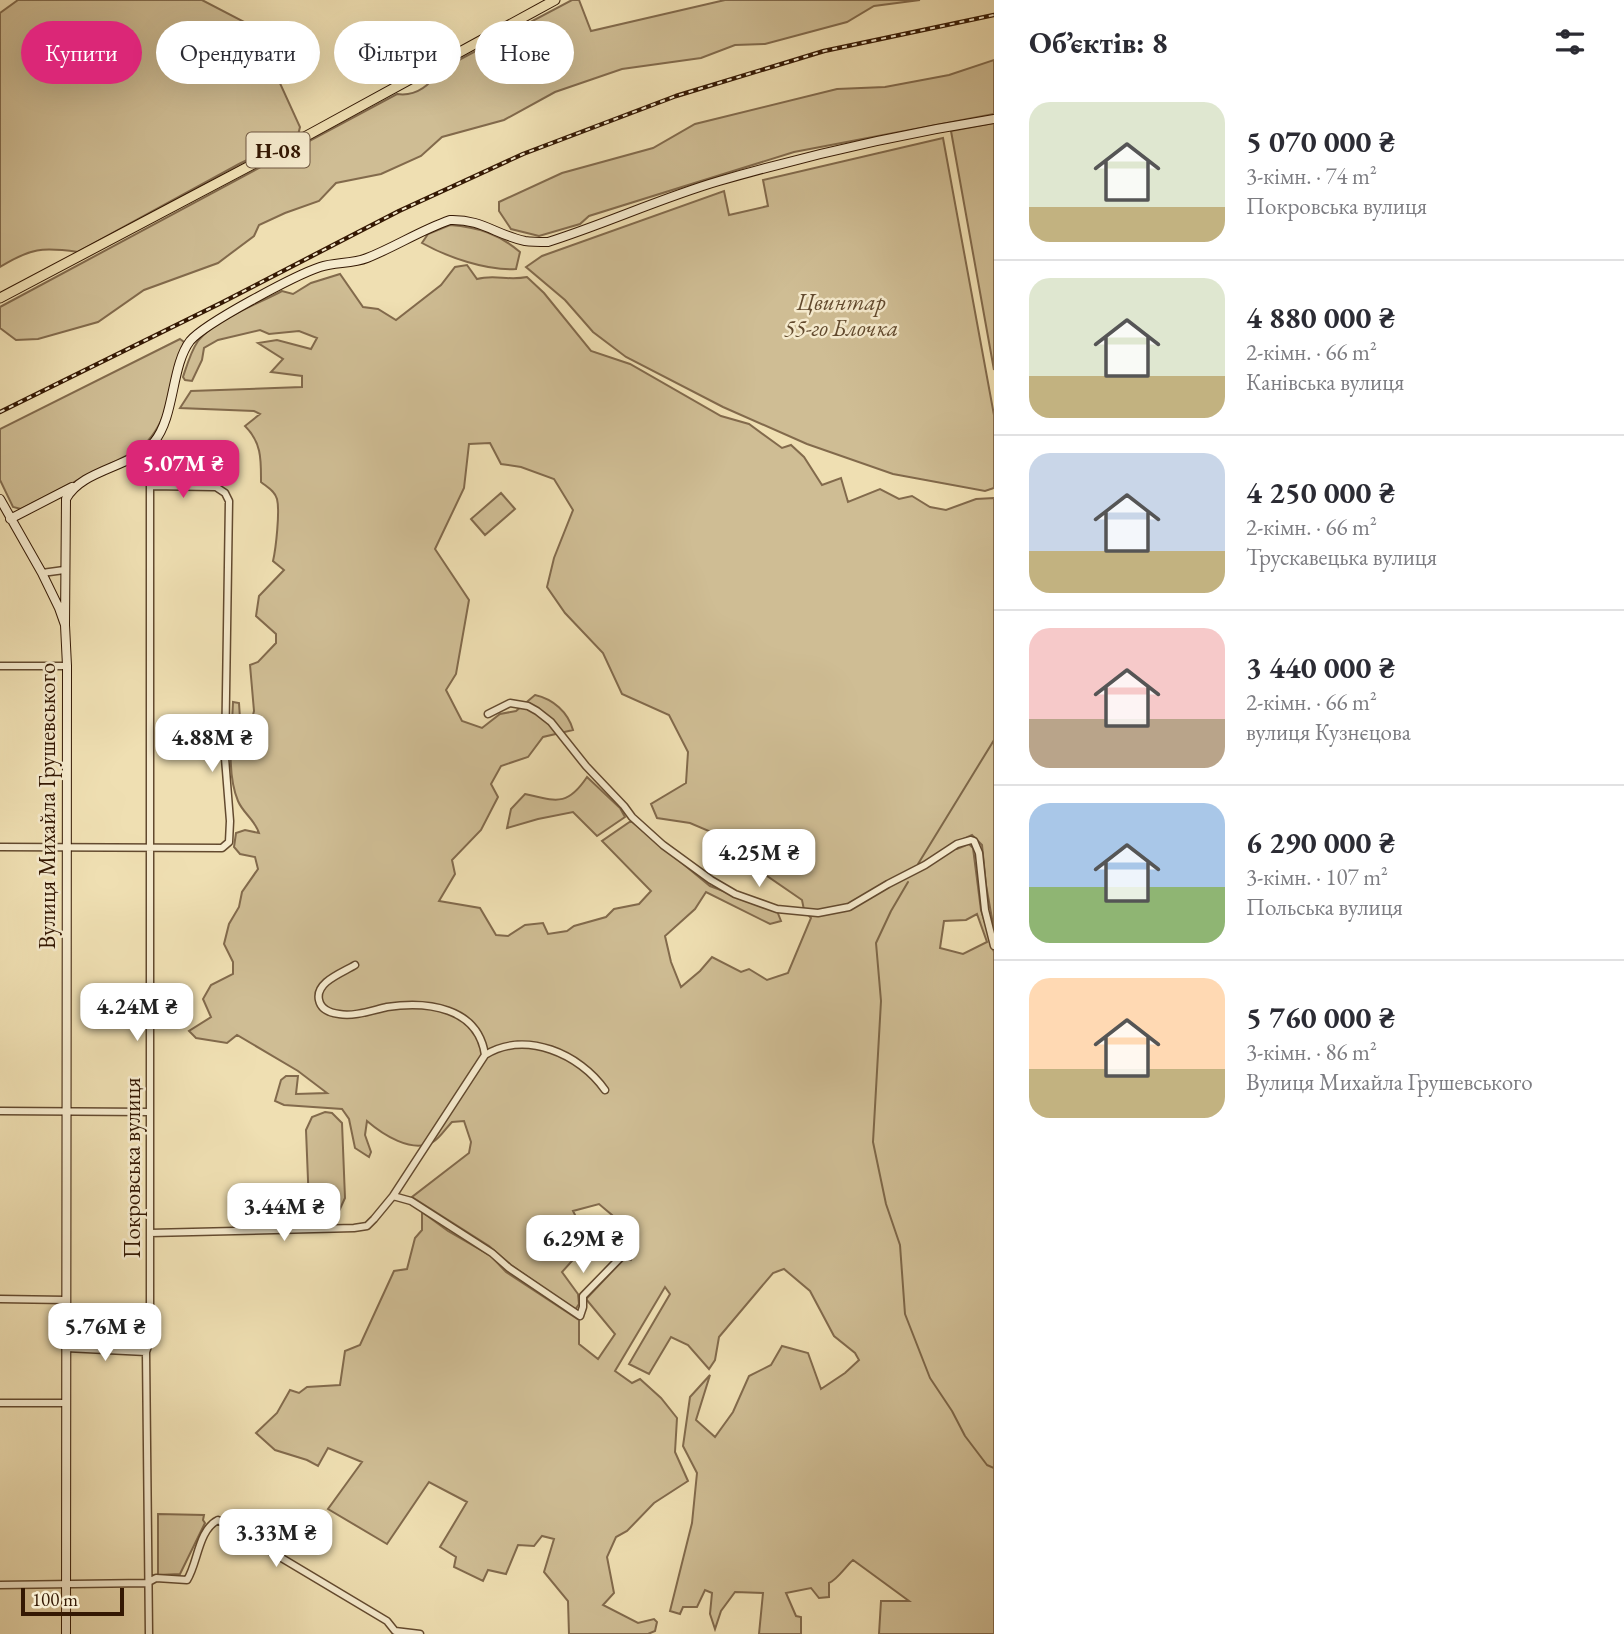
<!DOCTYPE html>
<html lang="uk">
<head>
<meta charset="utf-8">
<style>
	body { margin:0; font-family:"EB Garamond",serif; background:#f2f2f3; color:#2b2b33; height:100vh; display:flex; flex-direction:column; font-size:26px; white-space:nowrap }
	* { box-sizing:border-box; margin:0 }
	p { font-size:23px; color:#7c7c81 }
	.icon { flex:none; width:38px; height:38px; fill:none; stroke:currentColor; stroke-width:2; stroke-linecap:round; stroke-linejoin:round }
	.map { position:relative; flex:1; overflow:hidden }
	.panel { display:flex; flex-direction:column; background:#fff; width:630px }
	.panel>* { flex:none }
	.hud { position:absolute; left:21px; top:21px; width:665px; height:63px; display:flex; gap:14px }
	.scale { position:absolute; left:21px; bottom:18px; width:103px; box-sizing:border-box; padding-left:7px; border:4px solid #341803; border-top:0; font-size:19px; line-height:24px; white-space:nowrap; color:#341803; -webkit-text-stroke:5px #f5eacd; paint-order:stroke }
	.price { position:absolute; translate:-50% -60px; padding:0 16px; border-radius:14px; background:#fff; color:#222; font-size:23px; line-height:46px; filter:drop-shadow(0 2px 4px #0008) }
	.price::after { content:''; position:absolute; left:50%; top:42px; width:21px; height:16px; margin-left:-10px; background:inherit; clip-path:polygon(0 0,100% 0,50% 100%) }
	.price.active { background:#db2777; color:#fff }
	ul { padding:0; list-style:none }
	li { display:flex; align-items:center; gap:21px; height:175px; padding:0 35px }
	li+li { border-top:2px solid #e1e1e2 }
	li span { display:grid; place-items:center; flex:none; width:196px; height:140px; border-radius:21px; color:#555 }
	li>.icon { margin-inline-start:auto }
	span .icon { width:84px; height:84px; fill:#fffc; stroke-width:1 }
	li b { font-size:30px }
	h2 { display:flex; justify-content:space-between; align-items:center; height:84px; padding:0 35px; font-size:30px }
	.chip { padding:0 24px; border-radius:32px; background:#fff; box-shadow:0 7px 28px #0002; font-size:24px; line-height:63px }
	.chip.active { background:#db2777; color:#fff }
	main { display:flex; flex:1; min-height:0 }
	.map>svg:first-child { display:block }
	.green { fill:#cfbd94; stroke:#826a4c; stroke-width:2; fill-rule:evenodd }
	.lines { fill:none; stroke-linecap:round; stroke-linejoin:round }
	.stream { stroke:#7e6748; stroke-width:2 }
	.street-casing { stroke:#634a2f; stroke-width:9 }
	.secondary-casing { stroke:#341803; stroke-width:10 }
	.primary-casing { stroke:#341803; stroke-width:11 }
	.street { stroke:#f5eacd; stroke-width:6 }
	.secondary { stroke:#f5eacd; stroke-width:8 }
	.primary { stroke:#efdfb2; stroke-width:9 }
	.rail-casing { stroke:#341803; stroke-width:4.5 }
	.rail { stroke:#f5eacd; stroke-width:2; stroke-dasharray:5; stroke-linecap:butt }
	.labels { text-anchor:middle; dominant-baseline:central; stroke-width:5; stroke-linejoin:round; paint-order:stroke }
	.shield { fill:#f5eacd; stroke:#6e5740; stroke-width:2 }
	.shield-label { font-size:21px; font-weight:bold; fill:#341803 }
	.park-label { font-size:23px; font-style:italic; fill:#624a2e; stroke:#f5eacd }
	.street-label { font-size:23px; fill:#341803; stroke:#f5eacd }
</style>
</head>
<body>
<main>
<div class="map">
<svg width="994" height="1634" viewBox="0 0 994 1634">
	<rect width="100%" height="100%" fill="#efdfb2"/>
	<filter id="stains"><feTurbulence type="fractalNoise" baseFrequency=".00286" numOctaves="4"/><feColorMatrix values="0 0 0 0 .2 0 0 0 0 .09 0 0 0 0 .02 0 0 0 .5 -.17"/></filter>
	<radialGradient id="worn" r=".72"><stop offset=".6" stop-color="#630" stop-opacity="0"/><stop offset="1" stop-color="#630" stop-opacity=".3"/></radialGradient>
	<path class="green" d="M18 0H202L269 35 288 39 277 52 273 68 300 127 298 135 239 164 78 252C42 247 31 248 0 267V13Z
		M572 0H579L591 31 725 0H920L874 6 847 22 765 44 735 45 701 58 622 69 555 92 504 120 442 137 421 156 381 174 336 183 319 201 285 213 259 225 254 236 218 263 144 290 98 322 38 339 16 340 0 328V307L397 94C417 97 430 85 440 70Z
		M994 60V114L794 152 589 216 580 224 539 236 511 229 499 211V202L562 173 653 148 695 124 837 89 885 87 949 75Z
		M994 123V370L951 131Z
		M943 138 994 415V488L985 491 893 474 807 444 723 407 626 357 593 332 565 300 526 267 542 256 724 191 729 215 768 206 763 180Z
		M450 225C478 227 499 234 520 252L516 269C487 271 447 257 422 243L428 234Z
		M467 265 477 279C495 274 507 281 527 277L544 293 591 351 630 364 721 416 749 424 782 448 791 445 804 457 822 485 841 478 848 502 880 489 899 499 912 496 930 507 946 510 976 499 994 498V930L986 885 982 845 972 835 950 845 957 849 969 844 973 848 981 910 994 952V1634H879L881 1601H909L853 1560C846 1566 837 1580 829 1583V1597L819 1598 811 1588 786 1593 796 1616 801 1617V1634H759L763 1593 735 1592 721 1611 715 1629 710 1614 712 1593 705 1590 697 1607H683L680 1614 670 1611 692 1523 697 1473 683 1446 690 1397 710 1375 696 1420 715 1437 733 1412 749 1376 771 1365 782 1346 808 1353 821 1389 845 1373 859 1360 855 1353 834 1336 810 1291 784 1269 773 1273 719 1337 715 1360 709 1369 688 1345 671 1337 649 1374 629 1364 670 1294 665 1287 615 1371 632 1383 640 1379 661 1398 677 1418 675 1452 688 1481 654 1503 627 1531 616 1537 607 1557 614 1593 603 1605 638 1623 654 1619 657 1622 655 1631 648 1634H569L568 1601 544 1572 554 1539 542 1536 534 1546 518 1545 506 1574 488 1570 483 1581 454 1567 456 1557 440 1547 467 1502 429 1482 387 1544 328 1509 362 1462 328 1448 318 1466 307 1460 275 1450 256 1433 277 1413 290 1390 299 1393 307 1387 340 1385 345 1351 360 1345 394 1271 407 1269 415 1238 422 1230V1212L448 1231 491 1256 506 1272 579 1320V1344L598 1359 615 1334 586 1299 623 1260H631L634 1250 622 1252 605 1226 612 1215 599 1204 573 1211 589 1242 562 1272 578 1294 579 1304 575 1310 511 1265 489 1246 412 1197 469 1153 471 1142 464 1121 452 1122C446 1128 440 1138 433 1142 412 1154 382 1134 367 1121L365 1135 371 1152 369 1157 355 1148 349 1119 342 1109 284 1105 275 1101 281 1080 286 1076H298L296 1094 327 1093 298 1071 237 1035 227 1043 196 1038 189 1031 211 1017 203 999 211 985 233 974V962L224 944 229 924 239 907 242 892 258 869 255 857 240 854 234 847 236 833 245 830 259 833C255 820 243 813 238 801 226 772 232 733 233 702L239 703 241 734 250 727 254 711 250 665 258 662 276 643V634L256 616 259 596 284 570 273 561C276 548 280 511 277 499 275 491 267 487 261 482 261 460 262 443 245 426L260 414 254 411 180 408 191 391 302 387V376L271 372 283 359 258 343 277 340 311 349 317 338 299 331 269 334 260 330 218 340 204 348 202 360 192 381 185 380 183 377C187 365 191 351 198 341 215 319 258 304 282 291L293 294 311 283 340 274 363 307 378 309 396 320 441 285 455 267ZM490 443 501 464 521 467 554 479 573 510 554 558 547 587 565 613 603 653 622 694 669 715 688 752 686 783 651 804 657 818 690 823 716 834 735 854 802 900 804 910 811 918 788 973 767 980 749 969 741 972 712 957 700 971 681 987 671 962 665 936 695 909 706 892 770 924 781 921 777 911 710 886 631 821 602 841 651 891 639 904 614 909 606 917 574 926 567 931 548 934 543 923 525 925 508 936 496 935 480 908 439 901 455 874 452 860 481 830 498 797 491 784 501 766 528 757 543 737 573 730C568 712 553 699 535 695L516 711 500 714 482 728 462 721 446 690 456 674 469 600 435 549 464 488 469 444ZM977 914 987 942 963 954 940 948 944 921 966 920Z
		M180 339 184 342 183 346C173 381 168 431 136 451L21 509 13 507 0 480V429Z
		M501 493 515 509 485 535 471 519Z
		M587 777 620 808 625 817 597 836 573 812 538 819 507 828 511 809 525 794C556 801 567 807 587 777Z
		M325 1112 332 1113 342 1123 345 1198 339 1211C327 1219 316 1217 309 1205L306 1130 312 1117Z
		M158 1514 204 1515 203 1520 205 1523 180 1574 158 1575Z"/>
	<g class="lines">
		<path class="stream" d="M918 864 994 740
			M908 882 891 911 876 943 881 1001 873 1142 886 1204 900 1245 905 1314 930 1378 952 1411 965 1436 987 1465 994 1468"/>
		<g class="street-casing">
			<path id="street" d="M146 450 150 486V1340L146 1352 149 1634
				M42 573 64 570
				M0 666H67
				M488 714 510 703 528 706 537 711 551 722 586 766 624 806 632 817 663 845 711 880 735 894 777 909 818 913 849 907 888 884 925 865 957 844 971 840 974 841 979 853 985 910 994 946
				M0 847 222 848 229 842 230 821 225 758 229 501 225 493 216 487 150 486
				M355 965C342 973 315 982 319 1000 321 1010 331 1013 339 1014 354 1017 373 1010 387 1007 427 1001 478 1007 485 1055
				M0 1111 150 1112
				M393 1196 411 1201 492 1253 509 1268 580 1316 583 1307V1296L622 1256
				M150 1233 354 1228 367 1226 374 1219 393 1196 485 1055C526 1030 580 1054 605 1090
				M0 1299 66 1300
				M66 1348 146 1352
				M0 1403H66
				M0 1585 147 1583 156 1578 187 1580C198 1563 198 1530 218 1520L387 1621 395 1631 420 1634"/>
		</g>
		<g class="secondary-casing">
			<path id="secondary" d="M0 499 42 573 59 608 65 625 67 666 66 1634
				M10 519 72 487
				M65 625 66 499C82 469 131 468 154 442 175 417 171 366 190 341 205 323 296 275 320 267 335 262 352 264 367 258 395 247 421 230 450 220 482 219 496 235 525 241 532 242 540 242 548 242 605 224 661 198 719 181 809 155 901 134 994 119"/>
		</g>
		<g class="primary-casing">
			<path id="primary" d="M0 298 310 134 555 0"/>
		</g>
		<use href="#street" class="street"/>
		<use href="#secondary" class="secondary"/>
		<use href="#primary" class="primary"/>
		<g class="rail-casing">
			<path id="rail" d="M0 412 221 303 399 211 523 154 676 96 824 51 994 15"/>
		</g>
		<use href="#rail" class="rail"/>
	</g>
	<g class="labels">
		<rect class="shield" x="246.5" y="132.5" width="63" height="35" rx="5"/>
		<g class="shield-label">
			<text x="278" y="150">Н-08</text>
		</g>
		<g class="park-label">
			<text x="841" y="302">Цвинтар<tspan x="841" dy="26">55-го Блочка</tspan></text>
		</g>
		<g class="street-label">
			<text transform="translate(47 806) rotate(-90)">Вулиця Михайла Грушевського</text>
			<text transform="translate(132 1168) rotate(-90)">Покровська вулиця</text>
		</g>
	</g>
	<rect width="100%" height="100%" filter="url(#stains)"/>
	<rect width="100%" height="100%" fill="url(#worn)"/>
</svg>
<div class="scale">100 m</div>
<b class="price active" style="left:183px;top:500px">5.07M ₴</b>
<b class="price" style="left:212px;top:774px">4.88M ₴</b>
<b class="price" style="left:759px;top:889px">4.25M ₴</b>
<b class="price" style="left:137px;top:1043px">4.24M ₴</b>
<b class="price" style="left:284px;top:1243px">3.44M ₴</b>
<b class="price" style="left:583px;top:1275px">6.29M ₴</b>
<b class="price" style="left:105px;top:1363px">5.76M ₴</b>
<b class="price" style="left:276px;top:1569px">3.33M ₴</b>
<div class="hud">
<a class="chip active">Купити</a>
<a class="chip">Орендувати</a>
<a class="chip">Фільтри</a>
<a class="chip">Нове</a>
</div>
</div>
<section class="panel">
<h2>Об’єктів: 8<svg class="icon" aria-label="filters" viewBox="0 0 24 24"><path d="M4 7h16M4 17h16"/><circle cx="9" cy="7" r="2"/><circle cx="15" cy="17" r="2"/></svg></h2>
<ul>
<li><span style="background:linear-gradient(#dfe7d0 75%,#c2b280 0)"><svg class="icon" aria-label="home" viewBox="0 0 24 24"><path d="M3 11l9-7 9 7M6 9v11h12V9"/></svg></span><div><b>5 070 000 ₴</b><p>3-кімн. · 74 m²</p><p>Покровська вулиця</p></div></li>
<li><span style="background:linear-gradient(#dfe7d0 70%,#c2b280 0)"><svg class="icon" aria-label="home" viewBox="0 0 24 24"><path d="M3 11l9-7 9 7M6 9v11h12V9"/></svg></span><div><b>4 880 000 ₴</b><p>2-кімн. · 66 m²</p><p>Канівська вулиця</p></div></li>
<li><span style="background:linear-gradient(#c9d6e8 70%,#c2b280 0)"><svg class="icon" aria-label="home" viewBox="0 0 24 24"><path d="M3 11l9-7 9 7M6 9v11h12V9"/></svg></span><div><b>4 250 000 ₴</b><p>2-кімн. · 66 m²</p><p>Трускавецька вулиця</p></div></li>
<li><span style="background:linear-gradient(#f6c9c9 65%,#b9a48a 0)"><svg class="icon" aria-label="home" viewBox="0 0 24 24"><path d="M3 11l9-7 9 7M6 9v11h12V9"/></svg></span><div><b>3 440 000 ₴</b><p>2-кімн. · 66 m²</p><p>вулиця Кузнєцова</p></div></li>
<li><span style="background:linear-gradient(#a9c7e8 60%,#8fb573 0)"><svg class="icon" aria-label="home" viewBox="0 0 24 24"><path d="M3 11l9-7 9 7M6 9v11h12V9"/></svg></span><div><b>6 290 000 ₴</b><p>3-кімн. · 107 m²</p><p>Польська вулиця</p></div></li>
<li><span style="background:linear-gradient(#ffd9b3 65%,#c2b280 0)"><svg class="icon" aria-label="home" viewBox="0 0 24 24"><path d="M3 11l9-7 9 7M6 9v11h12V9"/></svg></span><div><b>5 760 000 ₴</b><p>3-кімн. · 86 m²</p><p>Вулиця Михайла Грушевського</p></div></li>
</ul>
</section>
</main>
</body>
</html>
